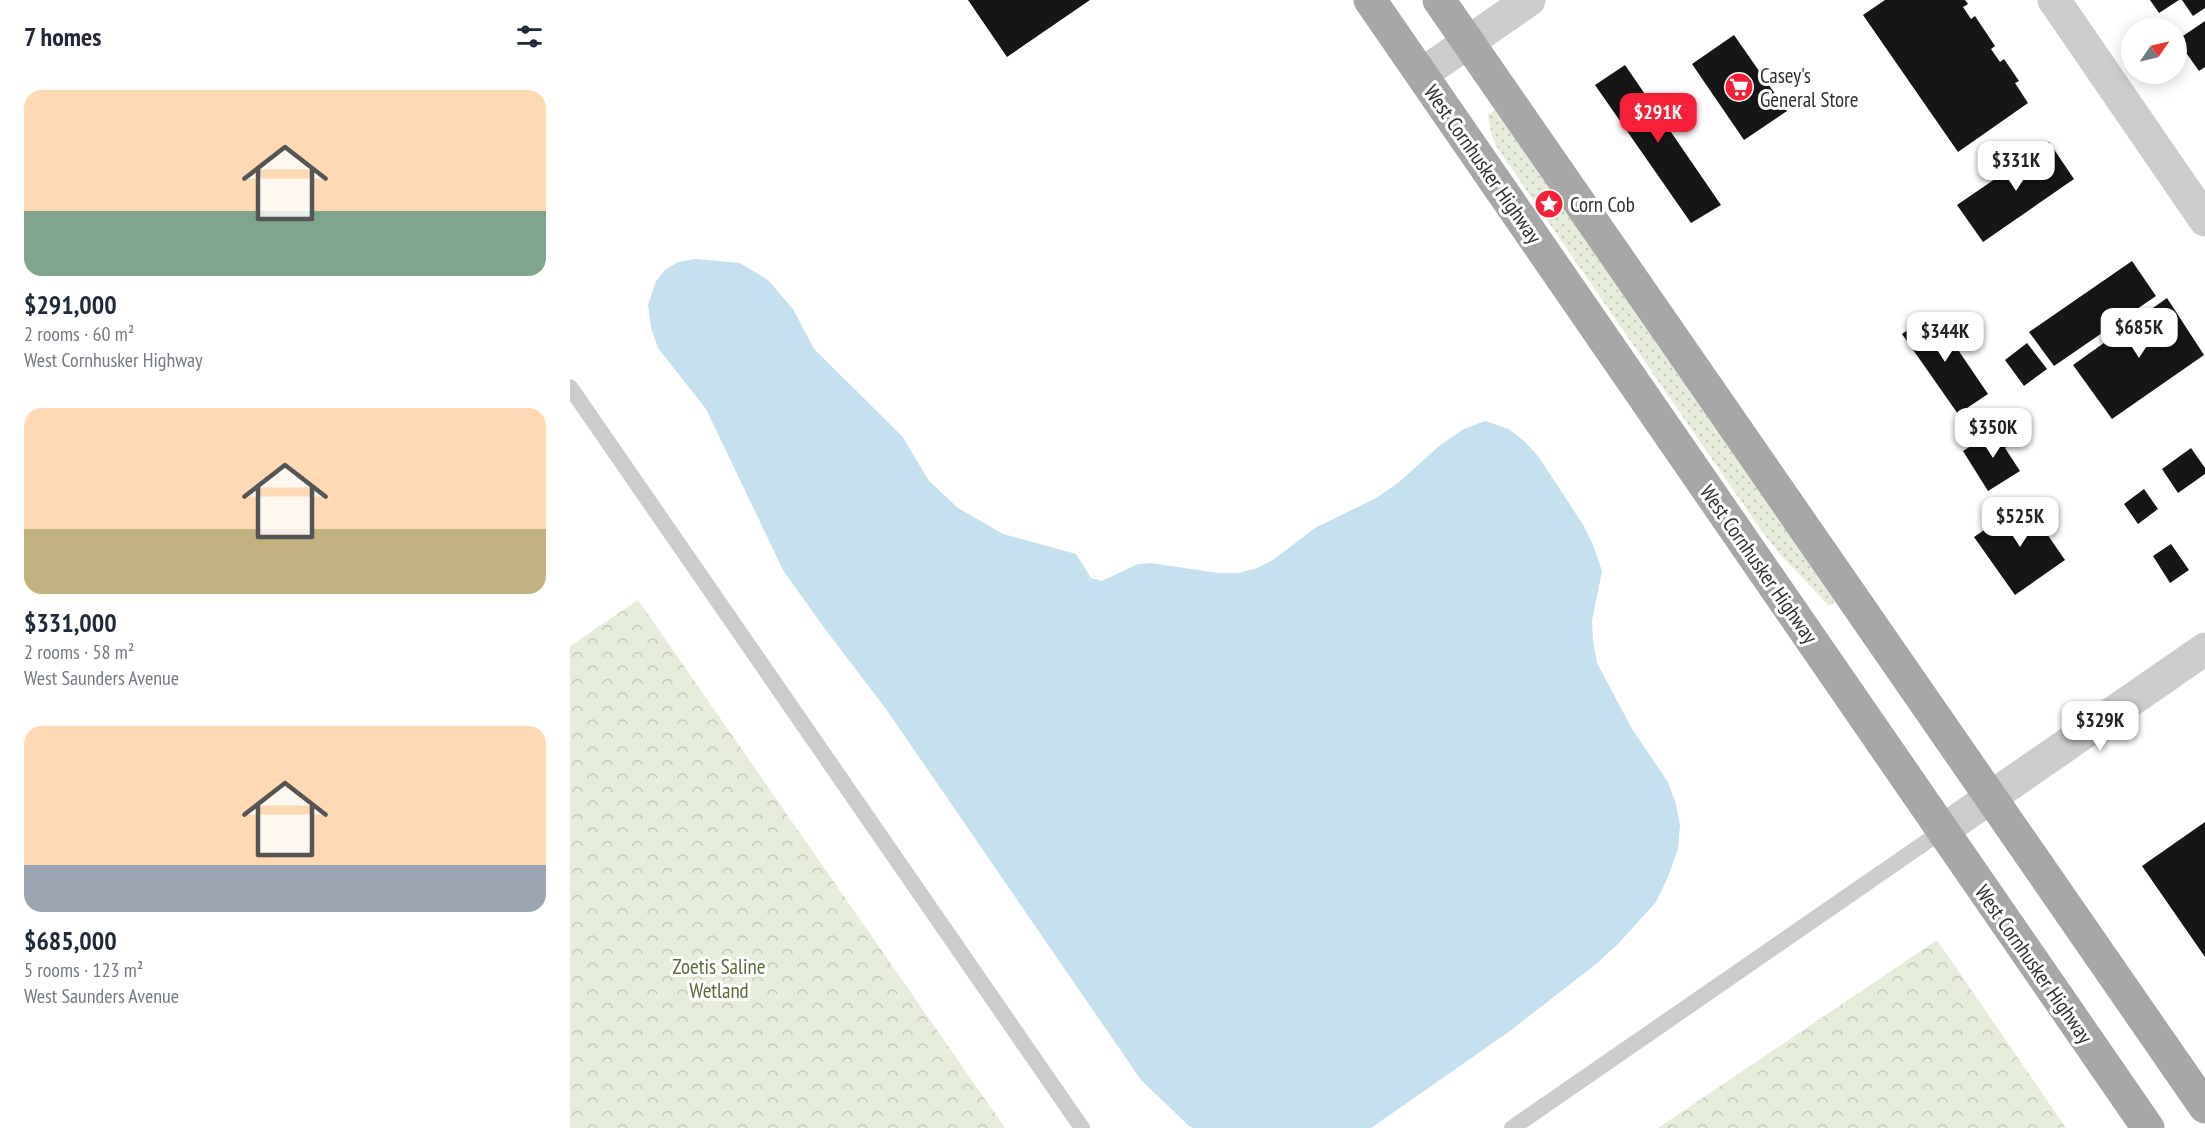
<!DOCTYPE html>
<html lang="en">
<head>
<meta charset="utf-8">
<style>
	body { margin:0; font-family:"PT Sans Narrow",sans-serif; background:#f2f2f3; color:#1f2937; height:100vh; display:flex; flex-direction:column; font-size:22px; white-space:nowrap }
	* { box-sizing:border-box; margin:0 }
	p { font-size:20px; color:#747a83 }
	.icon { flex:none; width:33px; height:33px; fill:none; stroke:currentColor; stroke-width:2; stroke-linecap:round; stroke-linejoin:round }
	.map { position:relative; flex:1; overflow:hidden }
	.side { display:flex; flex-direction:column; background:#fff; width:570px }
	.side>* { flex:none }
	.needle { width:39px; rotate:56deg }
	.controls { position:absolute; left:1551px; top:18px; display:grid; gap:12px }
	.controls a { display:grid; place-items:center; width:66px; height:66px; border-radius:50%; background:#fff; box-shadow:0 3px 15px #0003; font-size:30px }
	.price { position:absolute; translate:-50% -51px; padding:0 14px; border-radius:12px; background:#fff; color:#222; font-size:20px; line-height:39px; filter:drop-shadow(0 2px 3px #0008) }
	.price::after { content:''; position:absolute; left:50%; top:36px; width:18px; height:14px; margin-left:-9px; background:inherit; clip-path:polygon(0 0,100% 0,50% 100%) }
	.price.current { background:#f62138; color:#fff }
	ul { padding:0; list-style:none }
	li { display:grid; align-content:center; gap:12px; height:318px; padding:0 24px }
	li span { display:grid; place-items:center; height:186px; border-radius:18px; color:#555 }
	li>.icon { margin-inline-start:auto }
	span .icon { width:108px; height:108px; fill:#fffc; stroke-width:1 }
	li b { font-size:26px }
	h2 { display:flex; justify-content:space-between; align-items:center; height:72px; padding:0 24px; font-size:26px }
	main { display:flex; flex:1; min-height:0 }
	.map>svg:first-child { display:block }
	.park { fill:url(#park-crowns) }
	.garden { fill:url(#garden-dots) }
	.water { fill:#c5e0ef }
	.building { fill:#161616 }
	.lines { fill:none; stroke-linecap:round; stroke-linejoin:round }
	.lane { stroke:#ccc; stroke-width:16 }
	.street { stroke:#ccc; stroke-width:33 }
	.primary { stroke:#a7a7a7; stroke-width:33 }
	.labels { text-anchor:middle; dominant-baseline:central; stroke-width:6; stroke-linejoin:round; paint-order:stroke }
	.poi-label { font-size:21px; fill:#2f2f2f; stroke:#fff; text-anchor:start }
	.street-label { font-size:21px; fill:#2f2f2f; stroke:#fff }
	.park-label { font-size:21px; fill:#536f38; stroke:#fff }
</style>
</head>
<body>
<main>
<section class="side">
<h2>7 homes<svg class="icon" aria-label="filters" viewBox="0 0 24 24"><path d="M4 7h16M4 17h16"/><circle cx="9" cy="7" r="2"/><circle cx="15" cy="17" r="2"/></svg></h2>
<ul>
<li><span style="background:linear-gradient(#ffd9b3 65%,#7fa58c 0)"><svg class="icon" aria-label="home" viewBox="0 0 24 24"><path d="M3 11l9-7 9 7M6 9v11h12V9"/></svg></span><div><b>$291,000</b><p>2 rooms · 60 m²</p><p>West Cornhusker Highway</p></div></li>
<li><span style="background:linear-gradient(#ffd9b3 65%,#c2b280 0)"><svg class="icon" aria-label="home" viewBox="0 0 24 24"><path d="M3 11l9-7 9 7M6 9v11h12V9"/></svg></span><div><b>$331,000</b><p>2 rooms · 58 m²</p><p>West Saunders Avenue</p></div></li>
<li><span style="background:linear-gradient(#ffd9b3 75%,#9aa5b1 0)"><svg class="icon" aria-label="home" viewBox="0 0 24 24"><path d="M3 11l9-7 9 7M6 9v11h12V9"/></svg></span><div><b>$685,000</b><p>5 rooms · 123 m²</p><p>West Saunders Avenue</p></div></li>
</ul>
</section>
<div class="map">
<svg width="1635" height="1128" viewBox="0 0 1635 1128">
	<defs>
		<pattern id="park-crowns" width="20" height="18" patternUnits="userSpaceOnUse" patternTransform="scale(1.5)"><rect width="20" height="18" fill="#e6eddb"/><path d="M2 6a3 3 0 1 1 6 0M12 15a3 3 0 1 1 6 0" fill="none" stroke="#c6ccbc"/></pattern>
		<pattern id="garden-dots" width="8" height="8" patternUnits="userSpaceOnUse" patternTransform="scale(1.5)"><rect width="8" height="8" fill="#e6eddb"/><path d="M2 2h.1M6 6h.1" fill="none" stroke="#c6ccbc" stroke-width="1.8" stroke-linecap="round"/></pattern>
	</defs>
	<rect width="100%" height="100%" fill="#fff"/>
	<path class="park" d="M68 600 435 1128H0V646Z
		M1367 940 1496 1128H1088Z"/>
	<path class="garden" d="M925 110 1265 602 1259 606 1209 553 1193 533 928 149 922 137 918 115Z"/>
	<path class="water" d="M125 259 170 263 198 280 223 309 244 349 332 436 359 481 388 508 433 534 506 554 521 578 532 581 568 564 581 563 648 573H669L687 568 703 560 745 528 806 498 828 483 869 446 894 429 915 421 939 429 954 441 968 456 1014 526 1024 547 1032 571 1022 621 1023 640 1027 663 1062 729 1098 782 1106 804 1110 825 1108 849 1098 877 1086 902 1049 943 1026 964 940 1031 801 1128H623L619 1126 571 1080 316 709 252 625 213 570 136 409 88 348 81 328 78 305 86 281 95 270 108 262Z"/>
	<path class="building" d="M398 0H520L437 57Z
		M1315 0H1395L1398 4 1393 7 1401 19 1405 16 1425 46 1421 49 1430 62 1434 59 1449 81 1445 83 1458 103 1388 152 1293 15Z
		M1580 0H1609L1589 13Z
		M1612 0H1635V8L1623 16Z
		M1635 21V67L1629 71 1607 40Z
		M1164 35 1217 111 1174 140 1122 64Z
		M1055 65 1151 205 1121 223 1025 85Z
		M1479 142 1504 179 1413 242 1387 205Z
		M1562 261 1586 296 1484 366 1459 332Z
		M1597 298 1634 355 1542 419 1503 365Z
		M1363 313 1418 394 1388 414 1332 334Z
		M1457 343 1477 369 1454 386 1435 360Z
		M1432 426 1443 442 1435 448 1450 471 1418 491 1393 451Z
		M1621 448 1635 468V474L1608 493 1592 469Z
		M1574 489 1588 509 1568 524 1554 504Z
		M1455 502 1495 560 1445 595 1404 537Z
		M1601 544 1619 570 1600 583 1583 556Z
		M1635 822V957L1572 866Z"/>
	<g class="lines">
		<path class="lane" d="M0 387 512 1128
			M942 1128 1372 831"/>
		<path class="street" d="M1484 0 1635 220
			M852 74 959 0
			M1372 831 1635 649"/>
		<path class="primary" d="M800 0 1578 1128
			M869 0 1635 1107"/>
	</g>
	<defs>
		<g id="supermarket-disc" transform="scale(1.5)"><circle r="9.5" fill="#f62138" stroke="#fff"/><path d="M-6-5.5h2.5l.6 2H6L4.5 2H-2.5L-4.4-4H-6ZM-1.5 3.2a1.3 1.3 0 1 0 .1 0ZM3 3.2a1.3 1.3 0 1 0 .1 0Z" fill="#fff"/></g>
		<g id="sight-disc" transform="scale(1.5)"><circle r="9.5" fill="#f62138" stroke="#fff"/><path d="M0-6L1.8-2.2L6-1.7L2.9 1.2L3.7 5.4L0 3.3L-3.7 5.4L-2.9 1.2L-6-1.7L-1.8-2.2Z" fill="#fff"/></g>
	</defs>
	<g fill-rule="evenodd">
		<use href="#supermarket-disc" x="1169" y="87"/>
		<use href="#sight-disc" x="979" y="204"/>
	</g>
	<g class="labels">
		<g class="poi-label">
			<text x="1190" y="75">Casey's<tspan x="1190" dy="24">General Store</tspan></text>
			<text x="1000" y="204">Corn Cob</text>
		</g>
		<g class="street-label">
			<text transform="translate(913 164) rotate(55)">West Cornhusker Highway</text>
			<text transform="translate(1189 564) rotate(55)">West Cornhusker Highway</text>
			<text transform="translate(1464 964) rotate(55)">West Cornhusker Highway</text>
		</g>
		<g class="park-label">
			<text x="149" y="966">Zoetis Saline<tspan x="149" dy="24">Wetland</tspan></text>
		</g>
	</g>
</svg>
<div class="controls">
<a><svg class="needle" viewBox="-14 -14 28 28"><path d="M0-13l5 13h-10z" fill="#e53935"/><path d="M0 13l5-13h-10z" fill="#747a83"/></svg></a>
</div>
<b class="price current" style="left:1088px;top:144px">$291K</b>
<b class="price" style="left:1446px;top:192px">$331K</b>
<b class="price" style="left:1569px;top:359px">$685K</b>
<b class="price" style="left:1375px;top:363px">$344K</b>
<b class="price" style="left:1423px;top:459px">$350K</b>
<b class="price" style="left:1450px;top:548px">$525K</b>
<b class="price" style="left:1530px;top:752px">$329K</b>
</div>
</main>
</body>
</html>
